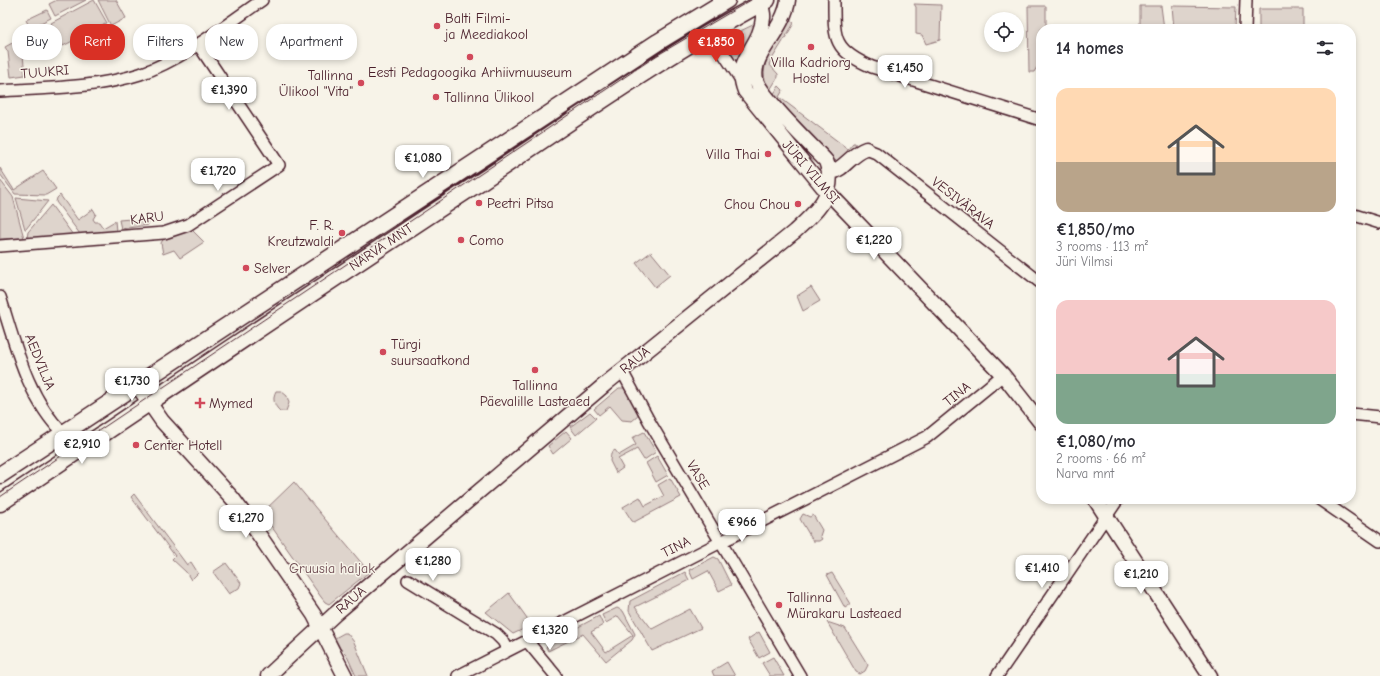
<!DOCTYPE html>
<html lang="en">
<head>
<meta charset="utf-8">
<style>
	body { margin:0; font-family:"Comic Neue",sans-serif; background:#f7f7f7; color:#2b2b33; height:100vh; display:flex; flex-direction:column; font-size:15px; white-space:nowrap }
	* { box-sizing:border-box; margin:0 }
	p { font-size:13px; color:#7c7c81 }
	.icon { flex:none; width:22px; height:22px; fill:none; stroke:currentColor; stroke-width:2; stroke-linecap:round; stroke-linejoin:round }
	.map { position:relative; flex:1; overflow:hidden }
	.panel { position:absolute; left:1036px; top:24px; width:320px; height:480px; display:flex; flex-direction:column; background:#fff; border-radius:16px; box-shadow:0 2px 6px #0003 }
	.panel>* { flex:none }
	.guide { position:absolute; left:12px; top:24px; width:380px; height:36px; display:flex; gap:8px }
	.tools { position:absolute; left:984px; top:12px; display:grid; gap:8px }
	.tools a { display:grid; place-items:center; width:40px; height:40px; border-radius:50%; background:#fff; box-shadow:0 2px 6px #0003; font-size:20px }
	.price { position:absolute; translate:-50% -34px; padding:0 9px; border-radius:8px; background:#fff; color:#222; font-size:13px; line-height:26px; filter:drop-shadow(0 1px 2px #0008) }
	.price::after { content:''; position:absolute; left:50%; top:24px; width:12px; height:9px; margin-left:-6px; background:inherit; clip-path:polygon(0 0,100% 0,50% 100%) }
	.price.on { background:#d93025; color:#fff }
	ul { padding:0; list-style:none }
	li { display:grid; align-content:center; gap:8px; height:212px; padding:0 20px }
	li span { display:grid; place-items:center; height:124px; border-radius:12px; color:#555 }
	li>.icon { margin-inline-start:auto }
	span .icon { width:72px; height:72px; fill:#fffc; stroke-width:1 }
	li b { font-size:17px }
	h2 { display:flex; justify-content:space-between; align-items:center; height:48px; padding:0 20px; font-size:17px }
	.tag { padding:0 14px; border-radius:16px; background:#fff; box-shadow:0 2px 6px #0003; font-size:14px; line-height:36px }
	.tag.on { background:#d93025; color:#fff }
	.map>svg:first-child { display:block }
	.green { fill:#ded4cc; stroke:#947a7c }
	.lines { fill:none; stroke-linecap:round; stroke-linejoin:round }
	.minor-casing { stroke:#4a1f2b; stroke-width:14 }
	.tertiary-casing { stroke:#4a1f2b; stroke-width:17 }
	.secondary-casing { stroke:#4a1f2b; stroke-width:19 }
	.minor { stroke:#f7f3e8; stroke-width:11 }
	.tertiary { stroke:#f7f3e8; stroke-width:14 }
	.secondary { stroke:#f7f3e8; stroke-width:16 }
	.tram { stroke:#4a1f2b; stroke-width:1 }
	.poi-dot { fill:#d1495b; stroke:#f7f3e8; stroke-width:1.5 }
	.labels { text-anchor:middle; dominant-baseline:central; stroke-width:3; stroke-linejoin:round; paint-order:stroke }
	.poi-label { font-size:14px; fill:#4a1f2b; stroke:#f7f3e8; text-anchor:start }
	.street-label { font-size:14px; fill:#4a1f2b; stroke:#f7f3e8 }
	.park-label { font-size:14px; fill:#6f4c53; stroke:#f7f3e8 }
</style>
</head>
<body>
<div class="map">
<svg width="1380" height="676" viewBox="0 0 1380 676">
	<rect width="100%" height="100%" fill="#f7f3e8"/>
	<filter id="ink" filterUnits="userSpaceOnUse"><feTurbulence type="fractalNoise" baseFrequency=".025" numOctaves="2"/><feDisplacementMap in="SourceGraphic" scale="8" xChannelSelector="R" yChannelSelector="G"/><feConvolveMatrix kernelMatrix="1 2 1 2 8 2 1 2 1" color-interpolation-filters="sRGB"/></filter>
	<g filter="url(#ink)">
		<path class="green" d="M57 0H86L55 16 49 4Z
			M94 0 107 23 63 46 57 32 56 33 51 23Z
			M98 0H116L126 18 111 26Z
			M914 4 941 5 940 40 926 44 922 35 916 34V7Z
			M1028 6H1046V29H1041V66L1037 67 1034 72H1029Z
			M1140 6H1161L1164 29H1140Z
			M1172 6 1236 7 1235 29H1174Z
			M1259 9H1303V29H1259Z
			M47 10 51 18 30 28 26 20Z
			M789 19 794 23 793 25 769 64 778 74V77L770 90C753 70 778 36 789 19Z
			M757 23 737 63 736 64 722 43 730 36Z
			M48 24 60 46 22 51 17 41Z
			M14 42 19 55H23L25 75 11 77 8 52 5 47Z
			M779 86 783 90 779 97 848 149 853 143H855L856 148 838 162 834 160 829 152 773 95Z
			M0 168 14 190 43 171 56 189 46 195 15 194 0 174Z
			M0 180 13 197 24 238 0 239Z
			M60 195 78 220 93 209 96 214 93 219 95 222H99L103 228 115 221 116 231 80 234 56 202 57 198Z
			M16 198 48 201 26 229H25Z
			M51 205 73 235 27 238 28 232Z
			M131 219 132 222 147 220 148 225 121 229 119 220Z
			M192 230 204 242 180 258 174 250 163 254 161 243 164 238Z
			M651 252 670 275 655 287 636 263Z
			M811 287 820 301 803 311 797 296Z
			M619 388H624L638 410V416L632 421 622 420 610 406 599 415 594 409Z
			M276 391H281L287 396 289 403 286 411H280C274 406 272 398 276 391Z
			M590 412 596 418 576 435 570 427Z
			M566 431 572 438 553 454 548 446Z
			M644 432 656 452 644 460 637 449 618 459 623 468 616 473 610 461 611 453 615 450 619 455 636 445 632 438Z
			M657 456 668 475 656 482 646 463Z
			M670 478 681 497 634 522 632 521 623 507 640 497 645 506 664 496 658 485Z
			M294 482 369 572 329 604 325 602 321 597 262 513Z
			M134 494 187 565 191 562 198 573 191 580 186 572 172 559 175 556 131 497Z
			M803 514 810 517 813 515 822 530 820 536 822 539 819 541H813L800 519Z
			M714 557 718 559 731 585 719 591 708 571 693 579 689 570Z
			M226 563 241 583 239 588 229 594 213 572Z
			M685 572 689 580 635 607 652 629 690 609 701 628 652 651 629 611 630 601Z
			M832 573 851 604 845 608 827 575Z
			M509 593 532 625 513 634 486 612Z
			M617 608 623 611 635 634 632 640 606 661 583 634 548 651 546 647 550 642 599 616 603 625 591 632 606 652 633 635 618 616 606 623 602 615Z
			M827 622 845 628 868 665 865 671 860 674 856 672Z
			M759 632 770 652 759 658 748 639Z
			M344 633H347L354 642 368 676H356L346 654 340 648 335 638Z
			M773 657 784 676H770L762 663Z
			M727 662 735 676H714L712 671Z"/>
		<g class="lines">
			<g class="minor-casing">
				<path id="minor" d="M834 0C834 39 833 50 872 67L1041 120
					M1245 29 1246 0
					M710 33 741 80
					M0 91C45 88 97 88 140 74 182 60 226 25 262 0
					M866 149 876 153 1041 283
					M1351 214 1380 223
					M0 246 164 233 188 225 279 165 198 44
					M0 297C15 343 27 398 63 433
					M622 371 649 421 800 676
					M1351 414 1380 417
					M1319 499 1380 541
					M408 580 496 634 503 641 508 650
					M527 641 556 676
					M458 676 927 437 1003 375
					M997 676 1118 499"/>
			</g>
			<g class="tertiary-casing">
				<path id="tertiary" d="M759 0C761 6 764 12 763 18 761 47 732 60 745 91L823 187 1003 375 1041 423
					M830 173C845 169 851 154 866 149
					M137 385 162 421 233 499 257 532 314 615 345 676
					M1095 499 1210 676
					M268 676 335 614 470 499 609 381 794 232C815 213 839 193 826 161 811 145 761 97 756 80 754 71 756 63 761 54 770 38 786 19 788 0"/>
			</g>
			<g class="secondary-casing">
				<path id="secondary" d="M0 475 658 42 727 0
					M0 503C161 395 321 286 483 180 576 118 668 53 767 0"/>
			</g>
			<use href="#minor" class="minor"/>
			<use href="#tertiary" class="tertiary"/>
			<use href="#secondary" class="secondary"/>
			<path class="tram" d="M0 497 656 56 751 0"/>
		</g>
	</g>
	<g class="poi-dot">
		<circle cx="437" cy="26" r="4"/>
		<circle cx="811" cy="47" r="4"/>
		<circle cx="470" cy="57" r="4"/>
		<circle cx="361" cy="83" r="4"/>
		<circle cx="436" cy="97" r="4"/>
		<circle cx="768" cy="154" r="4"/>
		<circle cx="479" cy="203" r="4"/>
		<circle cx="798" cy="204" r="4"/>
		<circle cx="342" cy="233" r="4"/>
		<circle cx="461" cy="240" r="4"/>
		<circle cx="246" cy="268" r="4"/>
		<circle cx="383" cy="352" r="4"/>
		<circle cx="535" cy="370" r="4"/>
		<path d="M198 397h4v4h4v4h-4v4h-4v-4h-4v-4h4z"/>
		<circle cx="136" cy="445" r="4"/>
		<circle cx="779" cy="605" r="4"/>
	</g>
	<g class="labels">
		<g class="poi-label">
			<text x="445" y="18">Balti Filmi-<tspan x="445" dy="16">ja Meediakool</tspan></text>
			<text x="811" y="62" text-anchor="middle">Villa Kadriorg<tspan x="811" dy="16">Hostel</tspan></text>
			<text x="470" y="72" text-anchor="middle">Eesti Pedagoogika Arhiivmuuseum</text>
			<text x="353" y="75" text-anchor="end">Tallinna<tspan x="353" dy="16">Ülikool "Vita"</tspan></text>
			<text x="444" y="97">Tallinna Ülikool</text>
			<text x="760" y="154" text-anchor="end">Villa Thai</text>
			<text x="487" y="203">Peetri Pitsa</text>
			<text x="790" y="204" text-anchor="end">Chou Chou</text>
			<text x="334" y="225" text-anchor="end">F. R.<tspan x="334" dy="16">Kreutzwaldi</tspan></text>
			<text x="469" y="240">Como</text>
			<text x="254" y="268">Selver</text>
			<text x="391" y="344">Türgi<tspan x="391" dy="16">suursaatkond</tspan></text>
			<text x="535" y="385" text-anchor="middle">Tallinna<tspan x="535" dy="16">Päevalille Lasteaed</tspan></text>
			<text x="209" y="403">Mymed</text>
			<text x="144" y="445">Center Hotell</text>
			<text x="787" y="597">Tallinna<tspan x="787" dy="16">Mürakaru Lasteaed</tspan></text>
		</g>
		<g class="street-label">
			<text transform="translate(45 72) rotate(-5)">TUUKRI</text>
			<text transform="translate(811 172) rotate(49)">JÜRI VILMSI</text>
			<text transform="translate(963 203) rotate(38)">VESIVÄRAVA</text>
			<text transform="translate(147 218) rotate(-7)">KARU</text>
			<text transform="translate(381 247) rotate(-34)">NARVA MNT</text>
			<text transform="translate(635 360) rotate(-39)">RAUA</text>
			<text transform="translate(40 362) rotate(68)">AEDVILJA</text>
			<text transform="translate(957 394) rotate(-39)">TINA</text>
			<text transform="translate(698 475) rotate(59)">VASE</text>
			<text transform="translate(676 547) rotate(-27)">TINA</text>
			<text transform="translate(351 600) rotate(-41)">RAUA</text>
		</g>
		<g class="park-label">
			<text x="332" y="568">Gruusia haljak</text>
		</g>
	</g>
</svg>
<div class="tools">
<a><svg class="icon" aria-label="locate" viewBox="0 0 24 24"><circle cx="12" cy="12" r="6"/><path d="M12 2v4M12 18v4M2 12h4M18 12h4"/></svg></a>
</div>
<b class="price on" style="left:716px;top:63px">€1,850</b>
<b class="price" style="left:905px;top:89px">€1,450</b>
<b class="price" style="left:229px;top:111px">€1,390</b>
<b class="price" style="left:423px;top:179px">€1,080</b>
<b class="price" style="left:218px;top:192px">€1,720</b>
<b class="price" style="left:874px;top:261px">€1,220</b>
<b class="price" style="left:132px;top:402px">€1,730</b>
<b class="price" style="left:82px;top:465px">€2,910</b>
<b class="price" style="left:246px;top:539px">€1,270</b>
<b class="price" style="left:742px;top:543px">€966</b>
<b class="price" style="left:433px;top:582px">€1,280</b>
<b class="price" style="left:1042px;top:589px">€1,410</b>
<b class="price" style="left:1141px;top:595px">€1,210</b>
<b class="price" style="left:550px;top:651px">€1,320</b>
<div class="guide">
<a class="tag">Buy</a>
<a class="tag on">Rent</a>
<a class="tag">Filters</a>
<a class="tag">New</a>
<a class="tag">Apartment</a>
</div>
<section class="panel">
<h2>14 homes<svg class="icon" aria-label="filters" viewBox="0 0 24 24"><path d="M4 7h16M4 17h16"/><circle cx="9" cy="7" r="2"/><circle cx="15" cy="17" r="2"/></svg></h2>
<ul>
<li><span style="background:linear-gradient(#ffd9b3 60%,#b9a48a 0)"><svg class="icon" aria-label="home" viewBox="0 0 24 24"><path d="M3 11l9-7 9 7M6 9v11h12V9"/></svg></span><div><b>€1,850/mo</b><p>3 rooms · 113 m²</p><p>Jüri Vilmsi</p></div></li>
<li><span style="background:linear-gradient(#f6c9c9 60%,#7fa58c 0)"><svg class="icon" aria-label="home" viewBox="0 0 24 24"><path d="M3 11l9-7 9 7M6 9v11h12V9"/></svg></span><div><b>€1,080/mo</b><p>2 rooms · 66 m²</p><p>Narva mnt</p></div></li>
</ul>
</section>
</div>
</body>
</html>
